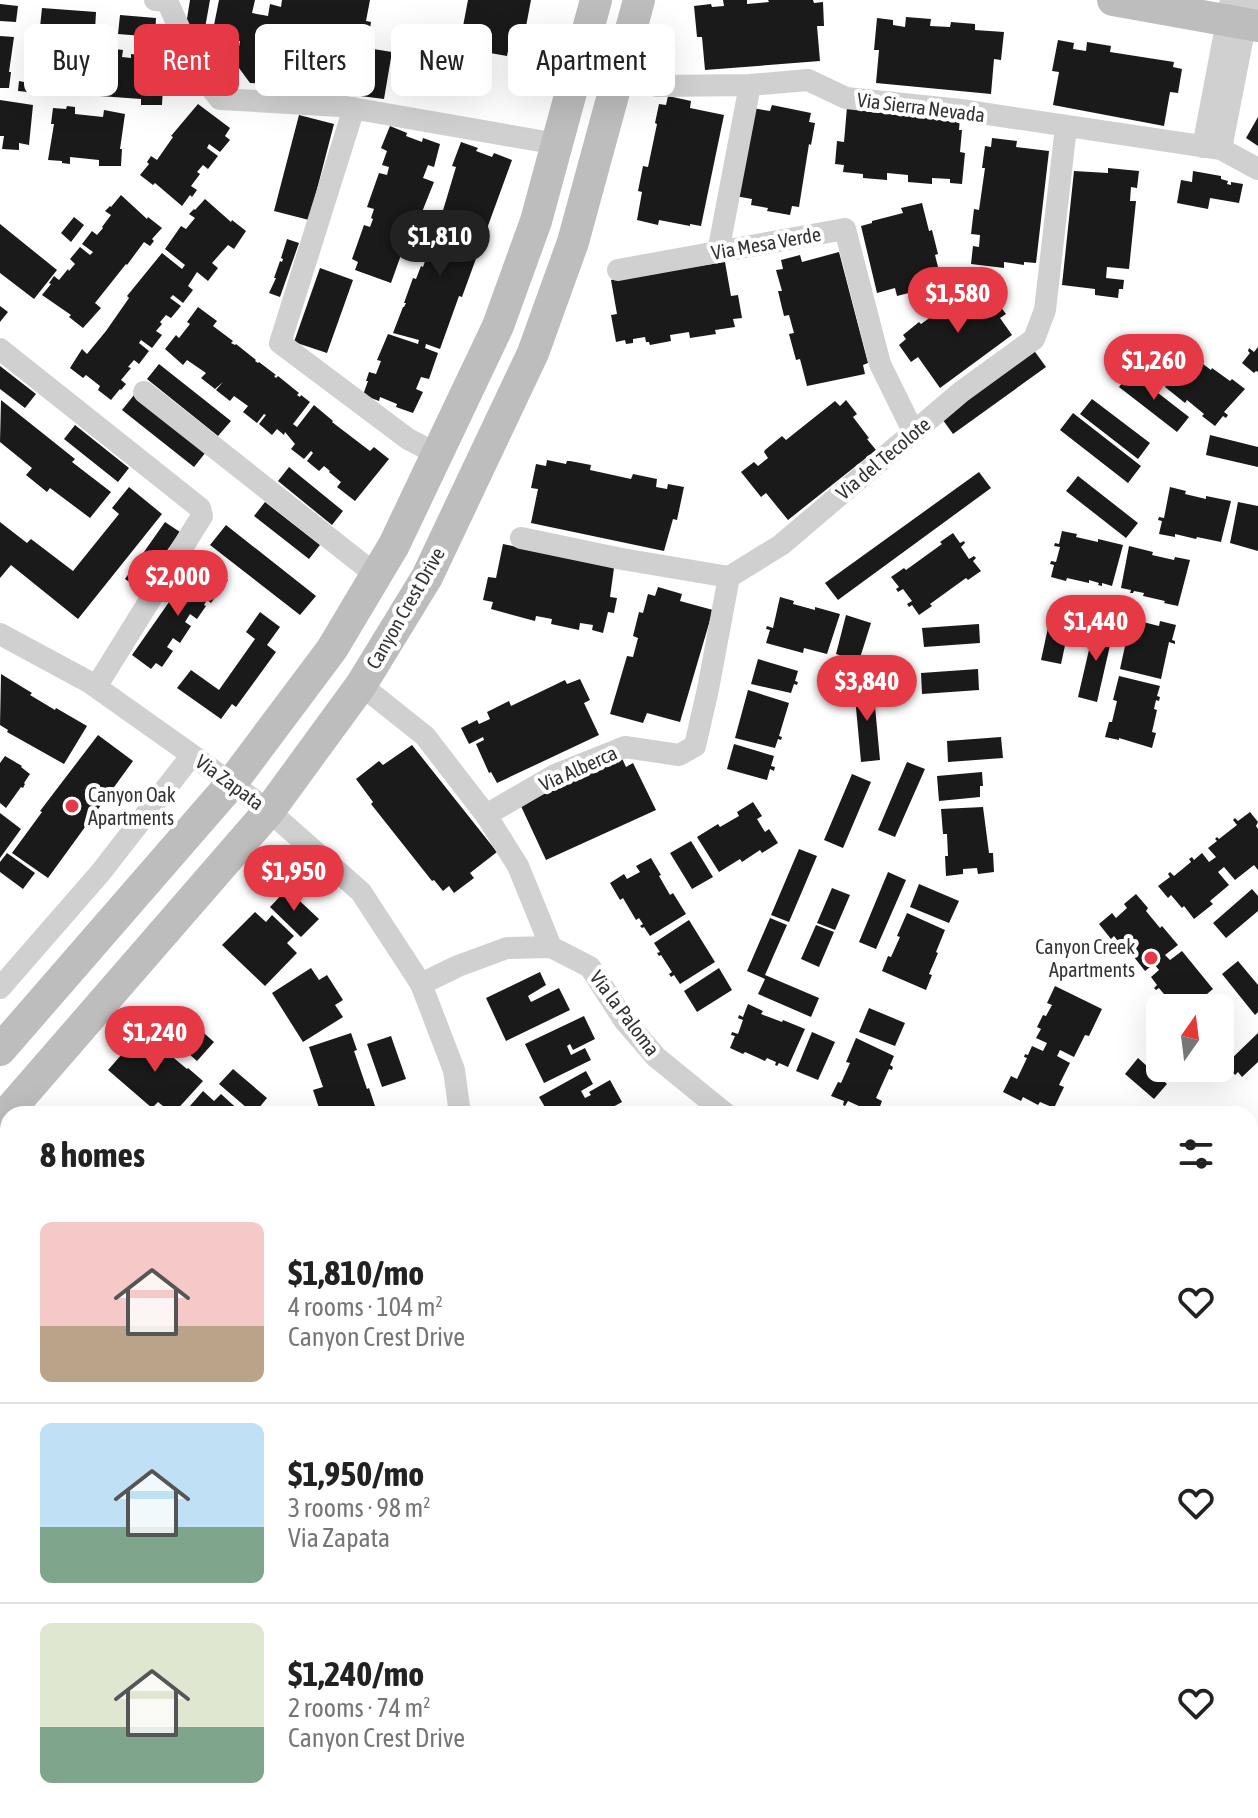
<!DOCTYPE html>
<html lang="en">
<head>
<meta charset="utf-8">
<style>
	body { margin:0; font-family:"Asap Condensed",sans-serif; background:#f2f2f2; color:#222; height:100vh; display:flex; flex-direction:column; font-size:30px; white-space:nowrap }
	* { box-sizing:border-box; margin:0 }
	p { font-size:26px; color:#767676 }
	.icon { flex:none; width:44px; height:44px; fill:none; stroke:currentColor; stroke-width:2; stroke-linecap:round; stroke-linejoin:round }
	.map { position:relative; flex:1; overflow:hidden }
	.drawer { position:absolute; left:0px; top:1106px; width:1258px; height:712px; display:flex; flex-direction:column; background:#fff; border-radius:24px 24px 0 0; box-shadow:0 8px 32px #0002 }
	.drawer>* { flex:none }
	.guide { position:absolute; left:24px; top:24px; width:800px; height:72px; display:flex; gap:16px }
	.needle { width:52px; rotate:14deg }
	.fabs { position:absolute; left:1146px; top:994px; display:grid; gap:16px }
	.fabs a { display:grid; place-items:center; width:88px; height:88px; border-radius:12px; background:#fff; box-shadow:0 8px 32px #0002; font-size:40px }
	.price { position:absolute; translate:-50% -68px; padding:0 18px; border-radius:28px; background:#e63946; color:#fff; font-size:26px; line-height:52px; filter:drop-shadow(0 2px 4px #0008) }
	.price::after { content:''; position:absolute; left:50%; top:48px; width:24px; height:18px; margin-left:-12px; background:inherit; clip-path:polygon(0 0,100% 0,50% 100%) }
	.price.current { background:#222; color:#fff }
	ul { padding:0; list-style:none }
	li { display:flex; align-items:center; gap:24px; height:200px; padding:0 40px }
	li+li { border-top:2px solid #e0e0e0 }
	li span { display:grid; place-items:center; flex:none; width:224px; height:160px; border-radius:12px; color:#555 }
	li>.icon { margin-inline-start:auto }
	span .icon { width:96px; height:96px; fill:#fffc; stroke-width:1 }
	li b { font-size:34px }
	h2 { display:flex; justify-content:space-between; align-items:center; height:96px; padding:0 40px; font-size:34px }
	.chip { padding:0 28px; border-radius:12px; background:#fff; box-shadow:0 8px 32px #0002; font-size:28px; line-height:72px }
	.chip.current { background:#e63946; color:#fff }
	.map>svg:first-child { display:block }
	.green { fill:#e6ecdf }
	.building { fill:#1a1a1a }
	.lines { fill:none; stroke-linecap:round; stroke-linejoin:round }
	.minor { stroke:#d0d0d0; stroke-width:22 }
	.secondary { stroke:#bdbdbd; stroke-width:32 }
	.poi-dot { fill:#e63946; stroke:#fff; stroke-width:3 }
	.labels { text-anchor:middle; dominant-baseline:central; stroke-width:8; stroke-linejoin:round; paint-order:stroke }
	.street-label { font-size:20px; fill:#333; stroke:#fff }
	.poi-label { font-size:20px; fill:#333; stroke:#fff; text-anchor:start }
</style>
</head>
<body>
<div class="map">
<svg width="1258" height="1818" viewBox="0 0 1258 1818">
	<rect width="100%" height="100%" fill="#fff"/>
	<path class="green" d="M0 1260 8 1263V1715L0 1709Z
		M165 1810H1156L1158 1818H175Z"/>
	<path class="building" d="M190 0H210L205 28 186 25Z
		M219 0H255L252 13 268 16 270 4 281 7 282 0H370L366 21 371 22 367 48 392 52 384 99 313 90V88L267 87V84L250 83 236 64 240 41 212 35Z
		M468 0H531L521 53 508 51 507 56 490 53 491 47 460 42Z
		M723 0H747V4L769 2 768 0H813L814 3 823 2 824 26H817L820 61 705 70 702 37H697L694 6 711 4 712 7 724 6Z
		M0 4 18 6 16 22 0 21Z
		M42 8 96 12 95 31 40 27Z
		M120 15 156 18 155 37 118 34Z
		M906 17 931 19 930 26 950 27 951 22 975 24V30L1004 32 1001 60 994 59 991 94 876 83 879 50H874L877 18 893 20V25L905 27Z
		M0 36 14 37 9 72H11L9 88H0Z
		M56 39 64 40 63 47 77 48V52L86 53 87 46 103 47 101 60 105 61 107 48 123 50 122 57 131 58V54L146 56 147 49 154 50V53L168 54 166 71 164 70 162 105H141V99L86 95V93L58 90 57 96 49 95 50 93 36 92 38 76H40L42 40 55 41Z
		M1058 40 1074 43 1073 49 1086 51 1087 42 1111 46 1110 52 1174 62 1173 67 1182 69 1178 93 1170 92 1164 126 1053 105 1059 72 1052 71Z
		M19 81 29 83 28 92 18 91Z
		M668 96 691 101 690 108 724 115 701 226 690 224V226L659 220 658 225 637 220 642 192 638 191 643 166 648 167 657 124 655 123 659 104 666 105Z
		M0 100 33 105 29 145 19 143V150L2 149 4 136H0Z
		M198 104 230 128 225 136 230 140 220 152 209 144 207 148 218 156 208 169 203 165 197 172 200 174 191 186 197 190 192 197 190 195 182 206 155 183 153 185 140 175 149 164 147 162 151 156 157 160 173 137 171 136Z
		M772 105 811 113 809 122 815 123 811 145 809 144 799 207 792 206 790 215 767 211 768 208 751 205 752 199 735 196 752 108 770 111Z
		M67 106 75 107V114L103 117 104 110 125 114 120 149H122L121 166H99V160L70 157V164L62 163V161L48 160 54 124H51L53 108 66 109Z
		M847 107 960 118 959 130H962L960 152 965 153 962 184 950 183V179L932 178V184L908 182V175L887 173V180L863 178V174L843 172 844 165 835 164 837 141 844 142Z
		M299 115 334 124 309 220 274 211Z
		M1258 117V146L1246 138Z
		M390 126 407 133 406 136 422 142 423 138 440 144 434 167 428 165 423 178 434 182 418 222H420L416 235 413 234 410 243 406 241 391 283 355 270 358 262 352 259 364 225 370 227 373 219 371 218 374 209 367 207 379 173 387 175 389 167 382 165 387 151 381 148Z
		M992 138 1017 141 1016 147 1049 151 1036 263 1024 262V265L1004 262V268L971 264 973 246 979 247 980 235 971 234 974 209 979 210 985 168H982L985 146 991 147Z
		M461 142 478 148 476 151 492 157 494 153 512 160 462 297 459 296 440 349 426 344 425 348 438 353 429 379 421 377 416 389 423 392 413 413 396 407 397 404 380 397 379 401 363 395 368 381H366L369 372 376 374 381 361 377 360 388 334 418 344 419 340 393 333 403 307H404L406 303H404L413 278 416 279 421 266 423 267 431 244H429L439 216 441 217 456 167 452 166Z
		M1108 168 1139 171 1137 188 1131 187 1130 201H1136L1129 269 1107 267 1106 278 1124 280 1123 289H1119L1118 298 1095 295V289L1062 285 1074 171 1108 173Z
		M1193 171 1221 176V179L1228 181 1227 184 1231 185V182L1243 184 1239 203 1210 198 1208 209 1177 203 1181 180 1192 182Z
		M121 195 147 219 148 217 162 228 152 239 154 241 150 246 144 242 127 265 126 264 95 303 101 308 83 328 69 317 71 315 42 295 51 284 49 283 54 276 59 280 68 269 69 271 75 264 70 259 80 247 90 255 93 252 82 244 92 231 97 235 103 228 102 227 111 215 105 211 110 206 111 207Z
		M205 199 231 222 232 220 246 231 234 249 228 245 212 263 218 268 208 281 197 272 188 286 193 290 183 303 173 295 170 298 181 306 171 318 166 315 160 322 162 324 156 331 162 335 152 348 141 340 139 343 149 351 139 364 134 360 128 367 131 368 121 380 126 384 121 390 120 389 111 400 98 390 100 386 86 375 83 378 70 368 82 349 87 354 106 331 129 298 127 296 162 253 182 269 185 265 165 249 181 226 186 229 195 218 189 214 194 209 195 210Z
		M922 203 929 231 932 230 938 254 935 255 940 275 933 277 936 286 897 296 895 288 877 293 861 226 872 223V221L903 213 901 208Z
		M74 217 84 225 71 242 61 233Z
		M0 224 57 270 34 299 0 273Z
		M287 239 299 243 280 297 269 293 276 278H274L280 261 282 262 283 259 281 258Z
		M839 252 868 363 863 365 865 374 807 386 800 359 796 360 789 334 794 333 789 315 784 316 778 291H782L776 270 783 269 781 260 800 255 802 262Z
		M725 262 731 296 738 295 742 318 733 319 735 327 715 330 716 334 690 338 689 332 670 335 671 341 650 345 649 342H646L645 337 633 339V343L626 344 625 340 616 342 611 315 617 314 611 280Z
		M320 268 353 280 327 353 294 342Z
		M983 283 1006 314 1000 318 1012 335 940 388 918 357 911 362 899 345 906 339 903 335 919 322 921 324 957 298 955 296 972 284 976 289Z
		M0 306 8 312 0 322Z
		M198 307 217 321 213 326 233 341 231 343 235 345 236 344 256 360 255 361 258 363 259 362 276 375 274 376 276 378 278 376 299 393 297 395 300 397 301 395 310 402 293 424 297 427 314 405 333 421 332 422 370 451 374 447 389 459 355 501 337 487 341 482 329 472 330 471 324 466 319 471 307 461 313 453 311 451 304 459 291 449 295 444 285 432 284 435 277 429 272 435 259 424 266 415 264 414 257 423 243 412 248 406 234 396 230 401 216 390 223 382 215 389 201 378 206 373 187 360 183 365 165 349 176 335 179 338 190 324 187 322Z
		M1167 334 1186 349 1160 383 1141 368Z
		M1258 347V372L1256 371 1254 373 1242 363 1250 353 1248 351 1249 348 1254 352Z
		M1033 349 1046 367 953 434 940 416Z
		M1192 356 1200 362 1202 360 1204 361 1203 364 1211 370 1212 368 1230 381 1232 379 1245 389 1224 412 1228 415 1226 418 1223 416 1215 426 1202 416 1204 414 1187 400 1185 403 1165 387Z
		M159 364 231 421 218 436 147 379Z
		M0 366 36 394 25 408 0 389Z
		M1131 372 1189 417 1177 432 1119 387Z
		M134 395 206 452 194 467 122 410Z
		M1092 399 1150 443 1138 459 1080 414Z
		M1 400 75 459 72 462 111 492 90 518 50 488 47 492 26 475 32 468 0 442Z
		M846 400 857 414 853 417 869 438 867 439 876 450 788 520 766 493 761 497 741 472 754 462 758 466 768 458 764 452 765 450 782 436 786 440 835 401 840 406Z
		M1073 413 1141 466 1128 483 1060 430Z
		M75 425 129 468 118 482 64 439Z
		M1210 435 1258 447V467L1206 455Z
		M547 460 566 464 567 461H570L591 465 590 470 631 479 633 474 657 479 656 487 667 489 668 484 684 487 677 520 673 519 664 551 531 523 538 489 531 488 536 464 546 466Z
		M289 467 343 511 332 525 278 481Z
		M979 472 991 488 838 600 825 583Z
		M1078 476 1138 523 1126 538 1066 491Z
		M129 487 162 514 78 619 11 565 0 578V522L27 543 31 539 73 571 119 514 112 508Z
		M1170 487 1186 491 1185 494 1206 499V496L1231 501 1221 542 1197 537 1196 539 1175 534V537L1159 534 1162 521 1158 520 1159 517 1164 518Z
		M265 502 320 545 309 559 254 516Z
		M1238 502 1258 506V551L1230 543Z
		M165 522 180 532 140 589 125 579Z
		M226 525 316 596 300 615 210 545Z
		M1062 531 1077 534 1076 537 1098 542V539L1123 545 1112 586 1102 583V586L1098 585 1099 583 1089 580V583L1067 578 1066 581 1051 577 1054 565 1050 564 1051 561 1056 562 1060 547 1054 546 1055 543 1059 544Z
		M953 533 960 543 964 541 965 543 961 547 969 559 974 556 976 558 973 561 981 571 968 580 966 578 930 604 932 606 919 615 912 605 909 607 907 604 912 601 903 589 898 592 896 589 899 587 891 577 904 568 906 570 942 544 940 542Z
		M503 544 614 568 610 597 617 598 614 613 608 612 603 633 592 630 593 625 580 623 579 630 551 624 552 619 536 616 535 621 491 609 493 602 483 600 488 577 496 578Z
		M1129 546 1153 552 1152 555 1174 560 1175 557 1190 560 1178 606 1164 603 1165 601 1143 596 1144 593 1134 591 1133 593H1130L1131 590 1121 588Z
		M209 567 228 580 211 603 207 600 204 605 206 606 197 619 190 614 185 622 191 626 180 643 173 638 167 647 173 651 162 667 156 663 151 669 132 655 183 582 187 585 191 579 197 583Z
		M658 587 682 594 680 601 713 610 680 722 647 713 643 723 610 714 627 656 633 657 638 638 633 636 639 612 643 613 648 594 655 596Z
		M780 597 794 601 793 604 815 610V607L840 614 827 654 804 648 803 653 766 643 770 630 766 629 767 626 773 628Z
		M260 612 280 627 267 645 276 652 236 707 232 704 221 719 177 688 191 670 219 690 255 639 246 632Z
		M846 615 871 623 859 661 836 654Z
		M1127 621 1139 624V621L1159 626 1160 621 1176 625 1172 640 1175 641V644L1169 642 1161 679 1120 669 1125 646 1121 644Z
		M1049 623 1069 627 1061 664 1041 660Z
		M979 624 980 643 924 647 922 628Z
		M1095 624 1114 628 1097 702 1078 697Z
		M758 659 798 671 795 681 798 682 797 685 794 684 791 693 751 684Z
		M978 669 979 690 922 694 921 673Z
		M1 674 32 693 30 695 55 710 56 708 87 726 64 764 7 732 8 730 0 725Z
		M1119 676 1160 686 1157 696 1160 697 1159 701 1156 700 1154 709 1157 710 1152 732 1156 733 1152 748 1119 738V740L1105 737 1109 722H1112L1117 701 1113 700Z
		M580 679 590 700 584 703 599 735 497 783 491 772 489 773 476 744 484 740 483 737 469 744 461 728 477 720 479 724 490 719 487 712 509 701 511 706 565 680 567 684Z
		M873 685 880 760 861 762 854 686Z
		M748 690 789 703 779 736 782 737 781 740 778 739 775 748 735 738Z
		M98 735 133 761 48 878 12 853 42 812 40 811Z
		M1001 737 1003 758 948 762 947 741Z
		M734 744 774 756 771 766 775 767 774 771 770 769 767 780 727 769Z
		M412 745 497 852 470 873 474 878 454 893 449 886 443 891 434 880 432 881 371 804 373 802 356 779 379 761 383 765Z
		M5 756 22 766 21 767 30 774 24 783 25 784 23 788 21 787 6 808 0 803V763Z
		M621 756 626 767 633 763 656 810 546 860 520 804Z
		M907 762 925 769 895 837 878 830Z
		M982 772 983 786H980V797L939 801 937 776Z
		M852 774 871 782 843 848 824 840Z
		M753 802 762 816 757 819 765 832 769 829 778 843 762 853 760 850 742 862 740 859 719 872 697 837 718 824 720 827 739 816 737 812Z
		M983 807 989 853H993L994 872 978 874 977 868 963 869V874L946 876 945 856H948L947 834H943L941 809Z
		M1250 812 1258 822 1256 826 1258 829V870L1254 865 1235 880 1224 867 1218 872 1229 885 1210 901 1213 904 1194 919 1184 906 1182 908 1171 895 1168 898 1158 886 1170 877 1168 874 1170 872 1174 876 1191 862 1189 859 1192 857 1194 860 1202 853 1209 862 1216 857 1208 848 1217 841 1215 839 1217 837 1219 839 1237 825 1233 820 1235 818 1238 821Z
		M0 813 21 829 0 858Z
		M691 841 713 877 692 889 670 853Z
		M799 849 817 856 789 922 771 915Z
		M7 853 35 873 23 889 0 872V862Z
		M651 858 661 875 659 876 670 895 673 893 686 914 650 936 644 927 642 928 640 926 643 924 639 918 636 920 623 898 620 900 610 883 624 874 627 879 640 872 636 866Z
		M888 872 906 880 876 949 859 942Z
		M919 884 959 901 949 923 910 907Z
		M832 888 850 895 835 930 817 923Z
		M287 889 319 919 301 937 270 907Z
		M1252 889 1258 896V911L1226 938 1213 923Z
		M1136 894 1148 908 1146 911 1160 928 1162 926 1178 945 1165 955 1170 960 1182 951 1213 989 1201 999 1205 1004 1218 994 1234 1014 1220 1026V1008H1168L1172 1004 1159 988 1156 990 1154 988 1157 985 1151 977 1159 970 1154 964 1145 971 1130 952 1128 954 1114 936 1111 939 1099 924 1112 913 1116 918 1127 908 1124 904Z
		M255 912 266 922 272 915 294 936 287 943 297 953 265 986 222 945Z
		M907 913 945 930 936 952 938 953 929 974 932 975 926 990 882 971 888 956 891 957 900 937 897 936Z
		M770 918 787 925 765 975 819 998 811 1017 758 994 765 979 747 971Z
		M689 920 715 962 680 984 674 975 671 977 669 974 672 972 661 955 659 956 657 953 660 952 654 943Z
		M816 925 834 932 819 967 801 959Z
		M1238 961 1258 985V1012L1255 1015 1222 974Z
		M311 968 319 980 327 975 343 1000 335 1005 343 1017 303 1042 272 993Z
		M719 968 732 990 697 1012 684 991Z
		M540 972 546 985 528 996 531 1002 559 988 570 1010 506 1041 486 998Z
		M1055 986 1102 1009 1089 1036 1085 1035 1074 1057 1060 1050 1057 1056 1070 1063 1059 1085 1064 1087 1054 1108 1040 1102 1038 1105 1023 1097 1021 1101 1003 1092 1011 1076 1017 1079 1027 1058 1024 1057 1025 1054 1028 1055 1032 1046 1043 1051 1047 1043 1036 1038 1041 1029 1037 1027 1043 1015 1046 1016 1052 1005 1047 1003Z
		M748 1004 763 1011 761 1014 782 1022 783 1020 805 1029 788 1067 779 1063 777 1066 775 1065 776 1062 767 1058 765 1061 745 1052 743 1054 730 1048 735 1036 731 1035 732 1032 738 1034 743 1020 738 1018 739 1015 743 1017Z
		M869 1008 905 1023 895 1046 859 1032Z
		M180 1012 214 1042 197 1061 163 1031Z
		M584 1016 595 1039 573 1050 570 1044 567 1046 571 1055 585 1048 591 1060 544 1083 525 1044Z
		M144 1029 159 1042 157 1044 187 1069 188 1068 203 1081 173 1114 158 1102 152 1108 108 1070Z
		M812 1032 835 1042 818 1080 796 1071Z
		M351 1033 357 1050 354 1051 367 1089 369 1088 375 1106 350 1114H321L313 1090 323 1087 309 1047Z
		M1258 1033V1062L1242 1077 1238 1072 1235 1075 1229 1068 1232 1066 1228 1062Z
		M391 1036 406 1079 382 1087 367 1044Z
		M856 1038 894 1056 890 1065 893 1067 892 1070 889 1069 876 1098 882 1101 877 1114 863 1109 861 1113 859 1112 861 1107 848 1101 845 1106 843 1105 844 1101 831 1096 838 1082 841 1083 850 1063 846 1062Z
		M1138 1058 1167 1084 1154 1099 1125 1074Z
		M233 1069 267 1098 254 1114 219 1084Z
		M586 1071 593 1084 581 1091 585 1098 591 1095 589 1092 610 1080 622 1102 600 1114H549L539 1097Z
		M203 1091 214 1101 221 1094 243 1114H183Z
		M1250 1177 1258 1181V1244L1250 1240Z
		M4 1193 8 1194V1251L3 1250 6 1241 0 1239V1205Z
		M1258 1412V1482L1256 1484 1250 1479V1420Z
		M0 1768 8 1773V1810H35L30 1818H4L0 1815Z
		M46 1810H128L130 1811 126 1818H45L47 1816 44 1814Z
		M1219 1810H1224L1226 1818H1195Z"/>
	<g class="lines">
		<path class="minor" d="M155 0 167 1 201 76 220 99 340 106 557 144
			M657 86 750 85
			M354 108 280 343 408 439 437 454
			M1203 147 1231 0
			M1221 149 1250 0
			M718 252 750 85 808 80 846 98 961 110 1221 149 1258 169
			M618 270 845 229 880 364 913 431
			M0 349 200 508 202 516 96 687
			M144 392 376 575
			M521 538 622 559 729 577 781 545 961 392 1034 339 1045 310 1066 127
			M0 634 89 682 192 755 269 811 361 892 421 984 454 1070 460 1114
			M361 685 425 736 486 815 518 866 551 947
			M486 815 555 775 625 747 679 755 695 746 708 689 729 577
			M421 984 458 966 507 948 551 947 590 967 624 1020 656 1057 726 1114
			M0 988 101 872 192 755
			M1250 1334 1258 1340
			M1250 1627 1258 1648"/>
		<path class="secondary" d="M1113 0 1258 26
			M0 1050 231 784 332 649 394 545 498 326 536 221 596 0
			M0 1121 269 811 361 685 427 577 533 353 573 242 639 0"/>
	</g>
	<g class="poi-dot">
		<circle cx="72" cy="806" r="8"/>
		<circle cx="1151" cy="958" r="8"/>
	</g>
	<g class="labels">
		<g class="street-label">
			<text transform="translate(921 107) rotate(7)">Via Sierra Nevada</text>
			<text transform="translate(766 243) rotate(-10)">Via Mesa Verde</text>
			<text transform="translate(883 458) rotate(-40)">Via del Tecolote</text>
			<text transform="translate(405 608) rotate(-60)">Canyon Crest Drive</text>
			<text transform="translate(578 768) rotate(-24)">Via Alberca</text>
			<text transform="translate(230 782) rotate(36)">Via Zapata</text>
			<text transform="translate(625 1013) rotate(53)">Via la Paloma</text>
		</g>
		<g class="poi-label">
			<text x="88" y="794">Canyon Oak<tspan x="88" dy="23">Apartments</tspan></text>
			<text x="1135" y="946" text-anchor="end">Canyon Creek<tspan x="1135" dy="23">Apartments</tspan></text>
		</g>
	</g>
</svg>
<div class="fabs">
<a><svg class="needle" viewBox="-14 -14 28 28"><path d="M0-13l5 13h-10z" fill="#e53935"/><path d="M0 13l5-13h-10z" fill="#767676"/></svg></a>
</div>
<b class="price current" style="left:440px;top:278px">$1,810</b>
<b class="price" style="left:958px;top:335px">$1,580</b>
<b class="price" style="left:1154px;top:402px">$1,260</b>
<b class="price" style="left:178px;top:618px">$2,000</b>
<b class="price" style="left:1096px;top:663px">$1,440</b>
<b class="price" style="left:867px;top:723px">$3,840</b>
<b class="price" style="left:294px;top:913px">$1,950</b>
<b class="price" style="left:155px;top:1074px">$1,240</b>
<div class="guide">
<a class="chip">Buy</a>
<a class="chip current">Rent</a>
<a class="chip">Filters</a>
<a class="chip">New</a>
<a class="chip">Apartment</a>
</div>
<section class="drawer">
<h2>8 homes<svg class="icon" aria-label="filters" viewBox="0 0 24 24"><path d="M4 7h16M4 17h16"/><circle cx="9" cy="7" r="2"/><circle cx="15" cy="17" r="2"/></svg></h2>
<ul>
<li><span style="background:linear-gradient(#f6c9c9 65%,#b9a48a 0)"><svg class="icon" aria-label="home" viewBox="0 0 24 24"><path d="M3 11l9-7 9 7M6 9v11h12V9"/></svg></span><div><b>$1,810/mo</b><p>4 rooms · 104 m²</p><p>Canyon Crest Drive</p></div><svg class="icon" aria-label="heart" viewBox="0 0 24 24"><path d="M12 20l-8-8c-3-5 5-10 8-4 3-6 11-1 8 4z"/></svg></li>
<li><span style="background:linear-gradient(#bfe0f5 65%,#7fa58c 0)"><svg class="icon" aria-label="home" viewBox="0 0 24 24"><path d="M3 11l9-7 9 7M6 9v11h12V9"/></svg></span><div><b>$1,950/mo</b><p>3 rooms · 98 m²</p><p>Via Zapata</p></div><svg class="icon" aria-label="heart" viewBox="0 0 24 24"><path d="M12 20l-8-8c-3-5 5-10 8-4 3-6 11-1 8 4z"/></svg></li>
<li><span style="background:linear-gradient(#dfe7d0 65%,#7fa58c 0)"><svg class="icon" aria-label="home" viewBox="0 0 24 24"><path d="M3 11l9-7 9 7M6 9v11h12V9"/></svg></span><div><b>$1,240/mo</b><p>2 rooms · 74 m²</p><p>Canyon Crest Drive</p></div><svg class="icon" aria-label="heart" viewBox="0 0 24 24"><path d="M12 20l-8-8c-3-5 5-10 8-4 3-6 11-1 8 4z"/></svg></li>
</ul>
</section>
</div>
</body>
</html>
